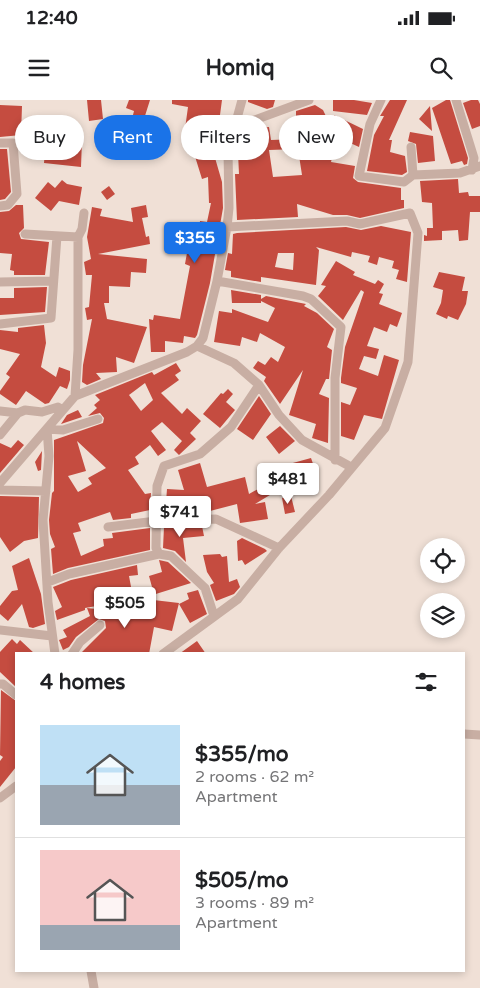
<!DOCTYPE html>
<html lang="en">
<head>
<meta charset="utf-8">
<style>
	body { margin:0; font-family:"Varela Round",sans-serif; background:#f6f6f6; color:#202124; height:100vh; display:flex; flex-direction:column; font-size:19px; white-space:nowrap }
	* { box-sizing:border-box; margin:0 }
	p { font-size:16px; color:#757577 }
	.icon { flex:none; width:28px; height:28px; fill:none; stroke:currentColor; stroke-width:2; stroke-linecap:round; stroke-linejoin:round }
	.map { position:relative; flex:1; overflow:hidden }
	.sheet { position:absolute; left:15px; top:552px; width:450px; height:320px; display:flex; flex-direction:column; background:#fff; border-radius:0px; box-shadow:0 2px 8px #0003 }
	.sheet>* { flex:none }
	.banner { position:absolute; left:15px; top:15px; width:450px; height:45px; display:flex; gap:10px }
	.controls { position:absolute; left:420px; top:438px; display:grid; gap:10px }
	.controls a { display:grid; place-items:center; width:45px; height:45px; border-radius:50%; background:#fff; box-shadow:0 2px 8px #0003; font-size:25px }
	.price { position:absolute; translate:-50% -42px; padding:0 11px; border-radius:5px; background:#fff; color:#222; font-size:16px; line-height:32px; filter:drop-shadow(0 1px 2px #0008) }
	.price::after { content:''; position:absolute; left:50%; top:30px; width:15px; height:11px; margin-left:-8px; background:inherit; clip-path:polygon(0 0,100% 0,50% 100%) }
	.price.current { background:#1a73e8; color:#fff }
	ul { padding:0; list-style:none }
	li { display:flex; align-items:center; gap:15px; height:125px; padding:0 25px }
	li+li { border-top:1px solid #e0e0e0 }
	li span { display:grid; place-items:center; flex:none; width:140px; height:100px; border-radius:0px; color:#555 }
	li>.icon { margin-inline-start:auto }
	span .icon { width:60px; height:60px; fill:#fffc; stroke-width:1 }
	li b { font-size:21px }
	h2 { display:flex; justify-content:space-between; align-items:center; height:60px; padding:0 25px; font-size:21px }
	.chip { padding:0 18px; border-radius:22px; background:#fff; box-shadow:0 2px 8px #0003; font-size:18px; line-height:45px }
	.chip.current { background:#1a73e8; color:#fff }
	.status { display:flex; justify-content:space-between; align-items:center; height:35px; padding:0 25px; background:#fff; direction:ltr }
	.status svg { height:14px; fill:currentColor }
	header { display:flex; justify-content:space-between; align-items:center; height:65px; padding:0 25px; background:#fff; font-size:22px; font-weight:700 }
	.map>svg:first-child { display:block }
	.building { fill:#c54c40; fill-rule:evenodd }
	.lines { fill:none; stroke-linecap:round; stroke-linejoin:round }
	.street { stroke:#c8aea3; stroke-width:9 }
</style>
</head>
<body>
<div class="status"><b>12:40</b><svg viewBox="0 0 49 12"><path d="M0 12V9h3v3zM5 12V6h3v6zM10 12V3h3v9zM15 12V0h3v12zM26 1h20v11H26zM47 4h2v5h-2z"/></svg></div>
<header><svg class="icon" aria-label="menu" viewBox="0 0 24 24"><path d="M4 6h16M4 12h16M4 18h16"/></svg>Homiq<svg class="icon" aria-label="search" viewBox="0 0 24 24"><circle cx="10" cy="10" r="6"/><path d="M15 15l6 6"/></svg></header>
<div class="map">
<svg width="480" height="888" viewBox="0 0 480 888">
	<rect width="100%" height="100%" fill="#f0e0d6"/>
	<path class="building" d="M87 0H101L103 19 89 21Z
		M129 0H150L144 19 133 15 134 11 126 8Z
		M172 0H222L220 15 230 17 229 23 227 27 200 22 199 31 193 30 192 37 184 36 188 7 172 4Z
		M248 0H275L273 7 267 9 248 2Z
		M333 0H354L372 3 367 15 333 11Z
		M390 0H407L389 40H392L390 52 405 56 407 72 402 75 367 71 374 35 384 16H380Z
		M446 0H450L468 58 467 64 464 65 462 61 451 64 432 8Z
		M471 0H478L480 4V26L472 29 463 3Z
		M0 5 22 6 21 35 0 37Z
		M315 5 323 10 337 39 331 62 355 66 353 78 358 82 401 88V100H404V108L360 118 347 115H333L297 104 298 117 237 120 235 74H239L238 53 248 52 245 30 269 27 271 40 298 39 297 23 306 21 296 18V11ZM298 49 302 75 273 77 269 50Z
		M430 6 432 31 419 19Z
		M334 15 363 29 359 47 335 36Z
		M410 32 433 36 435 61 418 63 416 44 408 41Z
		M46 37 82 40 81 67 44 63Z
		M211 44 222 82 223 108 210 183 197 235 195 238 184 236 183 243 165 241V252H151L149 219 153 220 154 215 180 219 190 166 185 164 189 142 197 143 200 121 207 122 211 103H209L208 77 202 79 193 50Z
		M0 49H7L11 92 5 99 0 100Z
		M458 79 459 93 468 92 469 96H480V112H470L468 140 459 141 458 130 442 131V140L424 141V135L427 136V128H433L432 103 422 102 420 81Z
		M62 80 67 84 82 87 79 105 59 101 51 111 35 98 48 82 55 88Z
		M109 86 115 94 107 100 101 92Z
		M16 105H23L24 128 19 133 21 139 49 142 45 175H14V171L10 170 12 154 0 153V112L9 111Z
		M146 105 148 117 142 118 146 137 149 136 150 144 98 154 147 159 146 173 131 172 130 187 109 186V203H104L107 219 147 227 134 263 116 257 117 272 96 273 101 279 87 285 82 282 83 265 92 219 87 220 85 208 89 207 92 175H86L84 162 91 159 87 137 92 107 102 109 100 116 133 122 131 108Z
		M381 126 411 132 407 182 396 179 399 170 392 168 394 161 379 157 377 165 368 162 370 156 352 152 351 157 316 147 319 150 316 185 261 177V182L231 177V171L225 170 228 153 232 154 233 134 237 133 346 127 361 130ZM278 153H294L293 170 275 167Z
		M336 161 355 172 353 175 375 184 378 180 384 184 379 193 383 194 379 204 402 213 397 227 390 224 387 232 374 227 367 246 379 249 376 259 364 256 359 269 378 276 384 255 399 260 382 319 364 315 354 340 341 336V302L350 305 357 288 341 283V278L345 247 364 192 361 190 343 220 318 196 326 186 321 185Z
		M439 172 465 177 462 191H468L466 204 458 220 448 216 447 219 436 214 441 203 443 190 433 187Z
		M47 187 45 212 0 215V198H14V188Z
		M231 190 261 195V199L266 196 306 204 304 206 317 213 334 229 327 247 332 250 329 279H326L319 294 329 298 328 343 312 338 316 324 289 315 303 270 280 304 264 281 266 277 253 268 258 261 265 265 271 257 278 262 285 247 260 233 257 242 242 237 240 246 214 242 219 211 232 213V209L268 222 275 208 261 201V203H232Z
		M44 225 46 243 41 267 56 277 59 267 70 271V280L67 289 60 286 49 303 45 304 26 291 16 305 0 294V291L10 277 6 274 20 254 0 249V230L18 232V228Z
		M176 263 181 271 175 275 179 280 161 293 182 314 187 308 201 321 190 333 196 339 179 355 174 350 182 341 162 322 151 331 166 350 158 356 150 345 135 357 139 364 128 370 145 394 151 393 150 410 131 414V418L113 420 110 412 78 423 81 431 73 433 81 456 104 446 103 439 113 438 112 433 150 428V450L68 468 53 474 51 449 55 447 50 434 49 420 52 393 54 391V340L103 323 104 318 100 313 88 316 97 308 94 305 100 300 95 295 152 272 154 275ZM145 283 153 300 141 311 129 295ZM77 341 106 368 88 378 92 384 78 392 68 376 86 371Z
		M228 289 233 294 226 302 235 310 220 328 203 314 221 293 223 294Z
		M259 296 271 314 253 340 237 329Z
		M78 310 82 317 61 324 67 315Z
		M280 326 295 341 279 354 266 337Z
		M18 340 24 345 0 373V343L11 348Z
		M42 351 41 370 38 371 35 362Z
		M311 358 318 378 305 381 303 375 255 404 265 402 268 419 240 423 237 404 210 411V407L190 409V414H172L188 407 187 403 173 406V403L166 402 167 389 184 390 178 370 200 363 207 387 245 377 249 394 267 384 261 376 271 369Z
		M0 396 39 397 38 438 24 441 10 452 0 437Z
		M291 396 295 412 285 414 282 398Z
		M202 426 204 436 183 438 186 462 175 451 163 448 164 427Z
		M242 438 265 449 267 451 245 465 242 460 238 461 237 441Z
		M220 454 222 457 227 456 229 482 237 479 240 487 234 494 216 501 210 485 214 483 207 472 203 455Z
		M29 458 41 494 45 524 33 528 29 527 22 504 8 521 0 514V506L12 491 18 490 12 466Z
		M159 460 168 462 191 483 143 498 85 508V510L57 520 55 511 62 507 53 487 71 480 137 465 138 475 129 476 132 492 150 489 152 487 149 476 162 472Z
		M198 490 207 514 190 523 179 504 189 499 187 493Z
		M145 499 179 503 172 531 154 527 149 554H80L106 528 105 521 99 519 76 537 69 547 63 550 59 540 67 537 63 530 90 516 87 508 143 514Z
		M12 539 17 544 20 540 35 554H16V587L0 572V552Z
		M197 541 206 554H179Z
		M1 590 16 601V667L0 687V661L3 657 0 655Z"/>
	<g class="lines">
		<path class="street" d="M381 0 370 24 359 76 404 82 413 75 460 73 480 66
			M456 0 474 58 472 70
			M233 28 309 0
			M0 43H13L17 94 8 105 0 106
			M411 47 413 75
			M25 134 78 137
			M217 181 303 196 311 199 341 227 335 278V360
			M0 182 52 181
			M0 224 51 218 57 136
			M197 246 234 263 259 285 279 315 302 340 351 367
			M75 296 78 250V137L82 129 84 113
			M0 311 18 313
			M0 335 18 313 25 310 42 312 58 307 63 310
			M0 383 75 296 187 252 197 246 203 238 217 181 227 127 229 108 228 51 242 0
			M0 390 46 391
			M108 427 156 421 216 419 279 448
			M159 454 156 448 157 386 164 366 200 354 231 327 259 285
			M48 482 69 474 159 454 171 456 205 488 214 516
			M0 530 52 536
			M55 554 48 502 43 420 49 356 47 329 63 330 98 319
			M72 554 80 542 100 525
			M163 554 238 499 279 448 329 395 385 328 408 262 418 133 410 113 360 124 347 121 227 127
			M0 584H3L16 595
			M464 634 480 635
			M0 698 16 686
			M91 871 94 888"/>
	</g>
</svg>
<div class="controls">
<a><svg class="icon" aria-label="locate" viewBox="0 0 24 24"><circle cx="12" cy="12" r="6"/><path d="M12 2v4M12 18v4M2 12h4M18 12h4"/></svg></a>
<a><svg class="icon" aria-label="layers" viewBox="0 0 24 24"><path d="M12 4l9 5-9 5-9-5zM3 14l9 5 9-5"/></svg></a>
</div>
<b class="price current" style="left:195px;top:164px">$355</b>
<b class="price" style="left:288px;top:405px">$481</b>
<b class="price" style="left:180px;top:438px">$741</b>
<b class="price" style="left:125px;top:529px">$505</b>
<div class="banner">
<a class="chip">Buy</a>
<a class="chip current">Rent</a>
<a class="chip">Filters</a>
<a class="chip">New</a>
</div>
<section class="sheet">
<h2>4 homes<svg class="icon" aria-label="filters" viewBox="0 0 24 24"><path d="M4 7h16M4 17h16"/><circle cx="9" cy="7" r="2"/><circle cx="15" cy="17" r="2"/></svg></h2>
<ul>
<li><span style="background:linear-gradient(#bfe0f5 60%,#9aa5b1 0)"><svg class="icon" aria-label="home" viewBox="0 0 24 24"><path d="M3 11l9-7 9 7M6 9v11h12V9"/></svg></span><div><b>$355/mo</b><p>2 rooms · 62 m²</p><p>Apartment</p></div></li>
<li><span style="background:linear-gradient(#f6c9c9 75%,#9aa5b1 0)"><svg class="icon" aria-label="home" viewBox="0 0 24 24"><path d="M3 11l9-7 9 7M6 9v11h12V9"/></svg></span><div><b>$505/mo</b><p>3 rooms · 89 m²</p><p>Apartment</p></div></li>
</ul>
</section>
</div>
</body>
</html>
